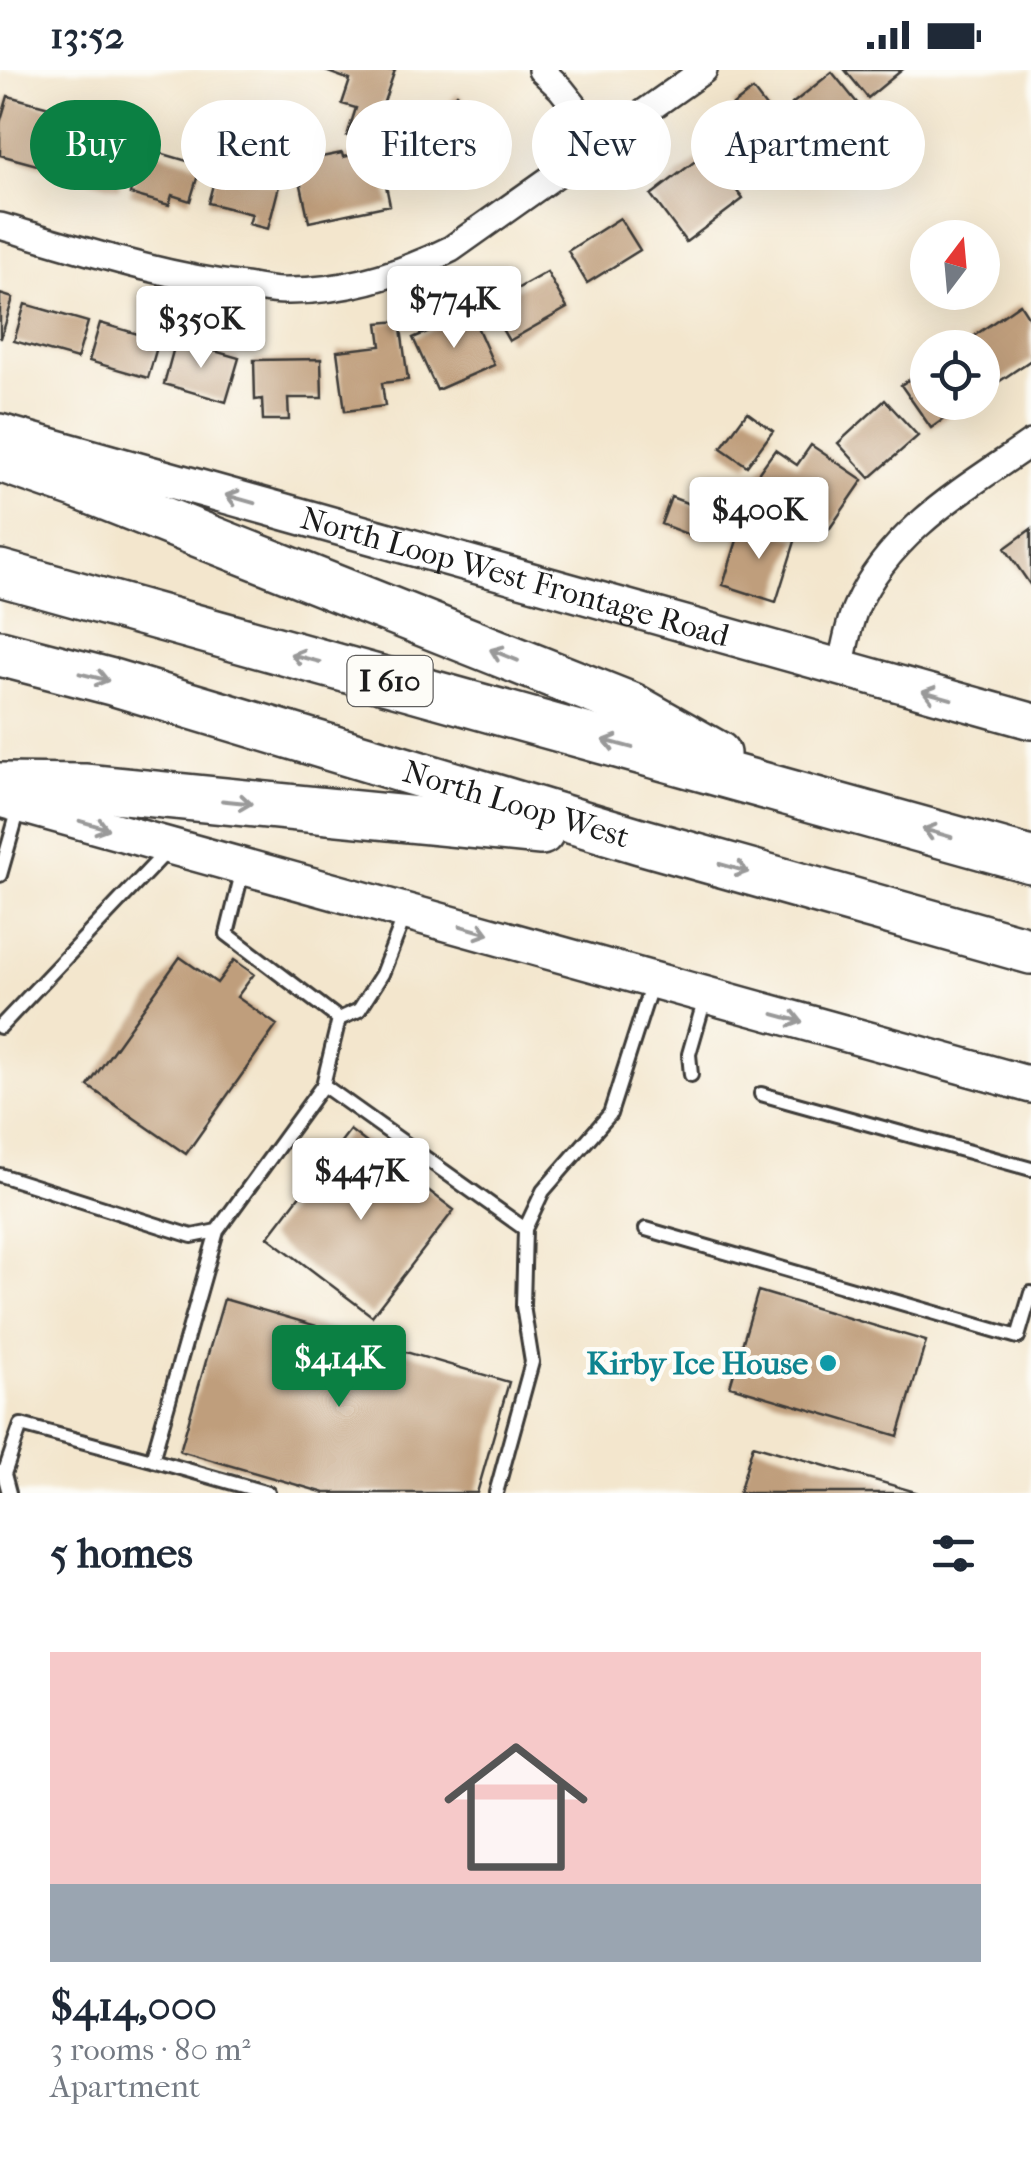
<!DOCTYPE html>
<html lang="en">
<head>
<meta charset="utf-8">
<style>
	body { margin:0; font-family:"IM FELL French Canon",serif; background:#f6f6f7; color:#1f2937; height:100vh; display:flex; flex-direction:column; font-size:38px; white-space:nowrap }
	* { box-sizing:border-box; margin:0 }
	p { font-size:32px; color:#747a83 }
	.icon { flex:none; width:55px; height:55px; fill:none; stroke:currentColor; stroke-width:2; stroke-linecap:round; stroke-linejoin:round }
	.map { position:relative; height:1423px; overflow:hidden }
	.details { display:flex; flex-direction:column; background:#fff; flex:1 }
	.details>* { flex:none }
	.hud { position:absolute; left:30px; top:30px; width:972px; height:90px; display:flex; gap:20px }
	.needle { width:65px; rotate:16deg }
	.buttons { position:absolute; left:910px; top:150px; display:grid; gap:20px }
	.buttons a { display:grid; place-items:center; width:90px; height:90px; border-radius:50%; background:#fff; box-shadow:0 10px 40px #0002; font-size:50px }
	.price { position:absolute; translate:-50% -85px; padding:0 22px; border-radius:10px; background:#fff; color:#222; font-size:32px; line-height:65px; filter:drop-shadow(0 2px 5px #0008) }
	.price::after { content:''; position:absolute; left:50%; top:60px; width:30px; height:22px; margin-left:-15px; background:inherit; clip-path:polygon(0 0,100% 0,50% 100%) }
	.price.current { background:#0b8043; color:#fff }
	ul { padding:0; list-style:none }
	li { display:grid; align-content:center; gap:20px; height:530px; padding:0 50px }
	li+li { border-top:2px solid #e0e1e3 }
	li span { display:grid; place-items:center; height:310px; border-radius:0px; color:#555 }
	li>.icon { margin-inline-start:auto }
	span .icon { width:180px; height:180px; fill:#fffc; stroke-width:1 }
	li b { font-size:42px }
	h2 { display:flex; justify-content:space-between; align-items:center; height:120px; padding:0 50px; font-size:42px }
	.tag { padding:0 35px; border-radius:45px; background:#fff; box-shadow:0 10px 40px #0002; font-size:35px; line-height:90px }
	.tag.current { background:#0b8043; color:#fff }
	.status { display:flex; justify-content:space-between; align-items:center; height:70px; padding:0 50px; background:#fff; direction:ltr }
	.status svg { height:28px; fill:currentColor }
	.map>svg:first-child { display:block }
	.building { fill:#bf9e7b }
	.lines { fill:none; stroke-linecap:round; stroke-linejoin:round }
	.lane-casing { stroke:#3c3a37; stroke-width:18 }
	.street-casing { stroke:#3c3a37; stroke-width:30 }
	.secondary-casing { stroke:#3c3a37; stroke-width:40 }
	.highway-casing { stroke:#3c3a37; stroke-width:50 }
	.lane { stroke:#fff; stroke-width:12 }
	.street { stroke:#fff; stroke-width:25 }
	.secondary { stroke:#fff; stroke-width:35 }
	.highway { stroke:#fff; stroke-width:45 }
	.oneway { stroke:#999 }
	.culture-dot { fill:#0f9aa8; stroke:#fdfcf7; stroke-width:4 }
	.labels { text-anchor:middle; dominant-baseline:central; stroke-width:9; stroke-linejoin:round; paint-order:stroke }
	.shield { fill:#fdfcf7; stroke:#605f5e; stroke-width:2.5 }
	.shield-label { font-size:30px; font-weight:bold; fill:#1c1c1c }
	.street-label { font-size:32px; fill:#1c1c1c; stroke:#fdfcf7 }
	.culture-label { font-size:32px; font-weight:bold; fill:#0d838f; stroke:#fdfcf7; text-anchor:end }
</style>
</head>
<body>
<div class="status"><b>13:52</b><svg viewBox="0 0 49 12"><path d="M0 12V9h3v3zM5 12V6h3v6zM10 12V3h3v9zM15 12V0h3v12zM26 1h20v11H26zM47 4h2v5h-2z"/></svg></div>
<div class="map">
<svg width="1031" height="1423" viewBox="0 0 1031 1423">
	<rect width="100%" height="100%" fill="#fdfcf7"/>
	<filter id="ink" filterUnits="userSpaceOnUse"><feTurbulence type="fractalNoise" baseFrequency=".01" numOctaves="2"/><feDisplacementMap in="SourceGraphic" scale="20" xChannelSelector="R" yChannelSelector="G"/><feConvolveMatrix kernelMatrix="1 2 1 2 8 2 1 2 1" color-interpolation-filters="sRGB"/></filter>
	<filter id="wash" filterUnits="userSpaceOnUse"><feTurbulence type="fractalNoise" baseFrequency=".0048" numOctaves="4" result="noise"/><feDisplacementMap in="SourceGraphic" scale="40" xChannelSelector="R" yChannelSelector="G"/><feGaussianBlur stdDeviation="2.25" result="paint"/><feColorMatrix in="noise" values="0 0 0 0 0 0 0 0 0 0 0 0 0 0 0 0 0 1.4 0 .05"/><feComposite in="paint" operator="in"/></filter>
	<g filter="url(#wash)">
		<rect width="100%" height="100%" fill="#f3e6cd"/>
		<g id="blocks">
			<path class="building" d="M323 0H395L378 49 385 51 377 76 347 66 356 38 342 34 350 10Z
				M845 0H902L868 28Z
				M832 2 858 34 818 66 792 34Z
				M753 20 801 83 767 108 761 100 743 113 717 79 749 55 733 35Z
				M457 24 498 58 471 91 456 79 441 97 399 62 420 36 436 49Z
				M8 26 64 41 48 98 0 85V53Z
				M69 63 130 81 119 119 58 101Z
				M143 78 201 95 190 131 172 125 169 135 130 124Z
				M707 82 743 129 686 172 651 125Z
				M342 83 343 87 357 84 360 96 381 91 390 135 309 152 296 92Z
				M217 100 279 116 268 159 249 154 252 144 208 133Z
				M620 148 640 180 587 213 568 181Z
				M547 202 567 238 509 271 488 235Z
				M0 224 13 228 1 268H0Z
				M25 234 88 252 77 289 14 271Z
				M1020 234 1031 251V290L997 313 982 291V278H973L968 270Z
				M471 243 494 295 437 320 413 268Z
				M400 251 408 310 382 313 385 336 345 341 337 281 381 276 378 253Z
				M100 253 159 270 148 308 89 291Z
				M176 270 239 288 226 332 164 314Z
				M321 289 322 328H288L289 350H263L262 329 255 330 254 290Z
				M928 297V332H968L931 358 901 315Z
				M885 330 918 366 870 408 838 373Z
				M747 342 773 361 747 396 721 378Z
				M811 375 863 410 826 464 752 412 775 380 797 395Z
				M671 427 708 441 697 468 661 454Z
				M743 451 796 468 776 532 723 515Z
				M1031 459V516L1005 478Z
				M180 887 217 913 234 890 254 904 237 927 277 955 186 1084 88 1016Z
				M350 1060 454 1140 372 1246 268 1167Z
				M758 1221 926 1271 898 1366 730 1316Z
				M224 1229 509 1312 477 1423H325L180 1381Z
				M753 1375 916 1422 915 1423H739Z"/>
		</g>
	</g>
	<g filter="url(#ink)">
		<use href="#blocks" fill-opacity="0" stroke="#3c3a37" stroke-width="2.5"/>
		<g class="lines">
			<g class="lane-casing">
				<path id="lane" d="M243 799 227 864 339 949
					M0 805 20 735
					M339 949 359 940 382 904 405 845
					M0 957 167 781
					M691 1005 689 984 706 925
					M323 1015 339 949
					M761 1024 1031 1099
					M0 1105 192 1166 217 1161
					M646 1159 1018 1267 1031 1223
					M0 1402 4 1404 21 1355 152 1390
					M4 1404 9 1423
					M268 1423 152 1390 217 1161 323 1015 525 1159 543 1121 610 1044 652 913
					M496 1423 532 1292 523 1236 525 1159"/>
			</g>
			<g class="street-casing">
				<path id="street" d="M541 0 561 19 603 72
					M0 156C80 179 161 206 244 216 259 218 275 222 289 221 345 221 401 204 451 179L704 0
					M840 597C845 578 848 555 856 537 891 460 965 419 1031 373"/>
			</g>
			<g class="secondary-casing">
				<g id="secondary">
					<path id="s1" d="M0 362 1031 651"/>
					<path d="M0 729 1031 1015"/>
				</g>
			</g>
			<g class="highway-casing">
				<g id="highway">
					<path d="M0 389 78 416 632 636 717 684"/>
					<path d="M0 503 1031 790"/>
					<path id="s2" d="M0 583 112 612 640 771 1031 881"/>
					<path d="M0 716 84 717 541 762"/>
				</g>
			</g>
			<use href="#lane" class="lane"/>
			<use href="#street" class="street"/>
			<use href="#secondary" class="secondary"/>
			<use href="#highway" class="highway"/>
		</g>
		<defs><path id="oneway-shaft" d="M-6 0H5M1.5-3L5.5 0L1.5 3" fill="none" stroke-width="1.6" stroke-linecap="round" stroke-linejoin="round" transform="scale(2.5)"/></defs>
		<g class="oneway">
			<use href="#oneway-shaft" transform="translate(240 429) rotate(-164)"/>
			<use href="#oneway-shaft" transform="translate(504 585) rotate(-158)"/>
			<use href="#oneway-shaft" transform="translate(305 588) rotate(-165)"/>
			<use href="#oneway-shaft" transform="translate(94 607) rotate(14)"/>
			<use href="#oneway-shaft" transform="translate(937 625) rotate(-164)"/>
			<use href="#oneway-shaft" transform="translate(618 674) rotate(-165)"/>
			<use href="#oneway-shaft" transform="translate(237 732) rotate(6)"/>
			<use href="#oneway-shaft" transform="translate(94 755) rotate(16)"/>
			<use href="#oneway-shaft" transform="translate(937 763) rotate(-164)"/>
			<use href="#oneway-shaft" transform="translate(734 798) rotate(16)"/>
			<use href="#oneway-shaft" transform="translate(475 860) rotate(16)"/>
			<use href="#oneway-shaft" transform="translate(788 948) rotate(15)"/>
		</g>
	</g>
	<circle class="culture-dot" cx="828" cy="1293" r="10"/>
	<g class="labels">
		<rect class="shield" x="347.5" y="586" width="85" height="50" rx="8"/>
		<g class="shield-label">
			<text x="390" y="611">I 610</text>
		</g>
		<g class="street-label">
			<text stroke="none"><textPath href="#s1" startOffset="535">North Loop West Frontage Road</textPath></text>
			<text stroke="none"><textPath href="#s2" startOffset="538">North Loop West</textPath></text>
		</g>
		<g class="culture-label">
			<text x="808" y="1293">Kirby Ice House</text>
		</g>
	</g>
</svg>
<div class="buttons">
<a><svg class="needle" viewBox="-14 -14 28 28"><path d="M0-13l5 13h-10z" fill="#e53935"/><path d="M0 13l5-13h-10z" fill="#747a83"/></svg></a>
<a><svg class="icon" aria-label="locate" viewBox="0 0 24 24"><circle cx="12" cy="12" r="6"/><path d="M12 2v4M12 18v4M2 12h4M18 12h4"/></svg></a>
</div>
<b class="price" style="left:454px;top:281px">$774K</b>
<b class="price" style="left:201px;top:301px">$350K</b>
<b class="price" style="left:759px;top:492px">$400K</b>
<b class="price" style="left:361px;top:1153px">$447K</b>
<b class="price current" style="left:339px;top:1340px">$414K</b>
<div class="hud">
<a class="tag current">Buy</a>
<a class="tag">Rent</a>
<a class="tag">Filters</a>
<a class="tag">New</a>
<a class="tag">Apartment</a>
</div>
</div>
<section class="details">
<h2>5 homes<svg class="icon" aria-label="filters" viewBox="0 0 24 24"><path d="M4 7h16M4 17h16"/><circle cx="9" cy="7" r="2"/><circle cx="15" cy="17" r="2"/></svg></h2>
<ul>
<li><span style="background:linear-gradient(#f6c9c9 75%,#9aa5b1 0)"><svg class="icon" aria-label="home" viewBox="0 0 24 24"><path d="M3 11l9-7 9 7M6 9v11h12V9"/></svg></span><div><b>$414,000</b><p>3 rooms · 80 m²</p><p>Apartment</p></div></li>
</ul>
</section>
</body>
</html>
